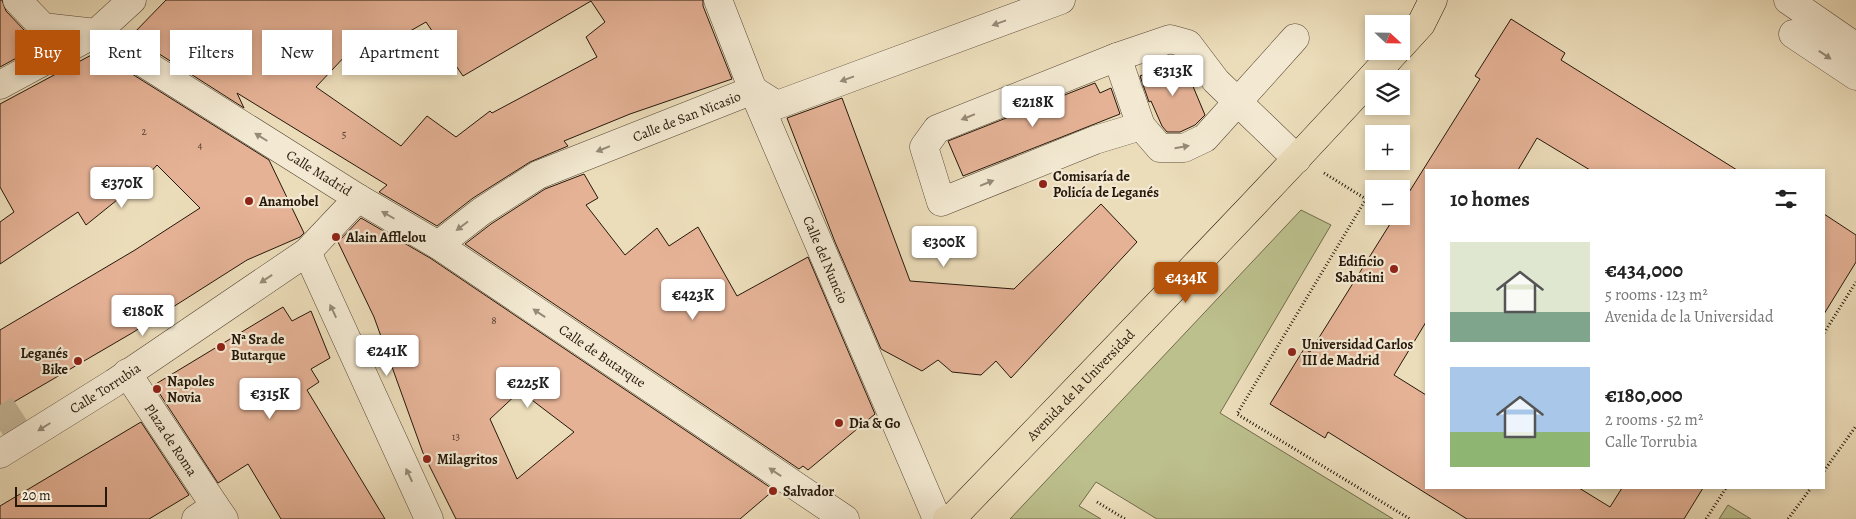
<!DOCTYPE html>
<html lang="en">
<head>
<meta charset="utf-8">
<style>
	body { margin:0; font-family:Alegreya,serif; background:#f2f2f2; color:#222; height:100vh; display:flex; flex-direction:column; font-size:19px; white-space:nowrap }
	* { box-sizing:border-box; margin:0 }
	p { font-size:16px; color:#767676 }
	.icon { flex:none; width:28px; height:28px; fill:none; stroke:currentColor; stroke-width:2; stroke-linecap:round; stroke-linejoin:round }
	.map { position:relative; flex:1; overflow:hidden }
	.drawer { position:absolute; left:1425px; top:169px; width:400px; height:320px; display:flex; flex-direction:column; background:#fff; border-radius:0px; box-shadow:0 2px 8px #0003 }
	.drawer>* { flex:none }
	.banner { position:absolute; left:15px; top:30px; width:475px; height:45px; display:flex; gap:10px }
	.needle { width:32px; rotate:112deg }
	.fabs { position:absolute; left:1365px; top:15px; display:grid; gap:10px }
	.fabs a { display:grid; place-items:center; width:45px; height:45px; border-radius:0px; background:#fff; box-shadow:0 2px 8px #0003; font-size:25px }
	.scale { position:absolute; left:15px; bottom:12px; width:92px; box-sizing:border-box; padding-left:5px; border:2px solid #25170a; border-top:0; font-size:14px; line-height:18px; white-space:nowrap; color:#25170a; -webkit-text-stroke:4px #f3e9d2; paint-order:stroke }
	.price { position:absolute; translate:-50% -42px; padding:0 11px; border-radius:5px; background:#fff; color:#222; font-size:16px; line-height:32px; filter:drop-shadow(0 1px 2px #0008) }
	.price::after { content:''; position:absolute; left:50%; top:30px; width:15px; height:11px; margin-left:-8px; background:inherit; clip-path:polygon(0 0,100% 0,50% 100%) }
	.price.current { background:#b45309; color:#fff }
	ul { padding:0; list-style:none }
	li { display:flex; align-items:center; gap:15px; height:125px; padding:0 25px }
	li span { display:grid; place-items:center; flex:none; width:140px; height:100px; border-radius:0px; color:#555 }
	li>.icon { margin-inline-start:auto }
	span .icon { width:60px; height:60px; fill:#fffc; stroke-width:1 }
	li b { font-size:21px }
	h2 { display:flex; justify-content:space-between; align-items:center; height:60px; padding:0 25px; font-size:21px }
	.pill { padding:0 18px; border-radius:0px; background:#fff; box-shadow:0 2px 8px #0003; font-size:18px; line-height:45px }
	.pill.current { background:#b45309; color:#fff }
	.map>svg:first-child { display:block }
	.green { fill:#bcc08d; stroke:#706c4c }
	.building { fill:#e5b296; stroke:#25170a; fill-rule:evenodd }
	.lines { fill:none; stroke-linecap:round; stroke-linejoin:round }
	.minor-tunnel { stroke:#c4b597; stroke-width:28; stroke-dasharray:28 14; stroke-linecap:butt }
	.minor-casing { stroke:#574836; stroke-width:29 }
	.major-casing { stroke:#25170a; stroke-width:29 }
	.path { stroke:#25170a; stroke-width:3; stroke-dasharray:1 2.5; stroke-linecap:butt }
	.minor { stroke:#f3e9d2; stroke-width:28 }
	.major { stroke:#ecddba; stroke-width:28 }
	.oneway { fill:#968a78 }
	.poi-dot { fill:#8f2418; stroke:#f3e9d2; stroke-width:2 }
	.labels { text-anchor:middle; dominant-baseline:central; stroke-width:4.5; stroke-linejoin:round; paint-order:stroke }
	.number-label { font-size:11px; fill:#553e2d }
	.street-label { font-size:14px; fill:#25170a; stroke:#f3e9d2 }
	.poi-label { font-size:14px; font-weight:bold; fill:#25170a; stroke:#f3e9d2; text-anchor:start }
</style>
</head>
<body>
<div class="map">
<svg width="1856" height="519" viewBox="0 0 1856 519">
	<rect width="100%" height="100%" fill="#ecddba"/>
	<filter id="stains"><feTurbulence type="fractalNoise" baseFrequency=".004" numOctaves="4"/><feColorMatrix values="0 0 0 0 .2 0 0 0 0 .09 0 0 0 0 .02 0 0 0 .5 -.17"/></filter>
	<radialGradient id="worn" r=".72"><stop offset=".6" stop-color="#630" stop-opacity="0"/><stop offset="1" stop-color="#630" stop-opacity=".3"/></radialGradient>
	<path class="green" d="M1301 210 1331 225 1220 413 1393 519H1157L1096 482 1079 506 1101 519H1010Z
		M1728 505 1751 519H1719Z"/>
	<path class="building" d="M0 0H2L6 11 24 30 22 55 0 67Z
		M166 0H703V6L732 79 630 114 564 141 568 146 530 162 473 198 437 226 379 192 387 185 237 93 244 108 131 36ZM591 1 605 22 586 37 597 57 492 113 490 111 456 137 427 116 401 146 316 87 347 54 376 35 389 43 426 22 463 76Z
		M1511 19 1565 53 1561 60 1737 170H1590L1537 138 1518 170H1426V322L1394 375 1426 395V488H1579L1610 507 1622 488H1703L1684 519H1467L1328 432 1325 438 1270 404 1304 349 1310 352 1395 216H1401V205L1480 79 1475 76Z
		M97 52 269 160 304 233 300 237 247 260 132 333 0 410V330L135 250 200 208 157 165 148 175 86 225 78 212 0 264V222L14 212 0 187V104Z
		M1180 60 1184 65 1205 115 1195 125 1180 132H1167L1162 126 1151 101 1149 102 1140 76Z
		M1095 83 1100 93 1111 88 1120 114 963 176 948 141Z
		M842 98 910 281 1014 289 1101 204 1137 242 1011 378 996 361 981 375 952 372 938 360 922 371 881 349 835 242 787 118Z
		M584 174 598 198 586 205 625 255 657 228 669 246 698 227 737 296 808 257 875 414 808 470 803 466 799 469 465 244 491 224 545 189Z
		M1824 214 1856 235V262L1824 314Z
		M361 218 430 258 774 490 740 519H456L423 453 374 317 338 242ZM520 391 574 432 517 479 490 419Z
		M283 307 292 321 311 311 330 358 311 369 319 382 307 390 385 519H281L248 464 218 483 154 385Z
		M141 422 189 495 149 519H0V506Z"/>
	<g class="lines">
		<path class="minor-tunnel" d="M0 405 23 440"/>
		<g class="minor-casing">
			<g id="minor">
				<path id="s1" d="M718 0 753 90 937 519"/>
				<path d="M1788 0 1856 47"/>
				<path d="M1793 34 1856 76"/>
				<path d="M1295 38 1205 138 1184 148H1160L1141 126 1095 140 941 202 924 147 937 129 1117 57 1170 39 1188 44 1216 81 1297 159"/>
				<path d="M1117 57 1141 126"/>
				<path d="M0 85 96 33 132 0"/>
				<path id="s2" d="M358 198 438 245 845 519"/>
				<path id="s3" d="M438 245 482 211 538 175 753 90 777 105 1061 0"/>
				<path d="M307 252 429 519"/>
				<path id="s4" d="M127 373 215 506"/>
				<path id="s5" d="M0 454 114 383 307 252 358 198 96 33 43 27 17 0"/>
				<path d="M196 519 215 506 224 519"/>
			</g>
		</g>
		<g class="major-casing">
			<g id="major">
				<path d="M1401 46 1421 24 1433 0"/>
				<path id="s6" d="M947 519 954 516C1102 362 1252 209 1396 51"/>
			</g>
		</g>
		<path class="path" d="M1324 173 1366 199 1237 414 1410 519
			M1824 333 1856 282
			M1824 471 1856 426
			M1097 502 1125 519
			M1706 519 1726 488
			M1788 519 1811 488"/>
		<use href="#minor" class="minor"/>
		<use href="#major" class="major"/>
	</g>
	<defs><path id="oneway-solid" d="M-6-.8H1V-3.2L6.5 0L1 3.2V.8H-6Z" transform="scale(1.25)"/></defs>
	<g class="oneway">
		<use href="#oneway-solid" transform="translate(999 23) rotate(160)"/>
		<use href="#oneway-solid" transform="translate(1825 55) rotate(34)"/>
		<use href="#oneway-solid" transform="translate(847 79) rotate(160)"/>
		<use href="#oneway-solid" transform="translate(968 117) rotate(158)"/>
		<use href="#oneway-solid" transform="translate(261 137) rotate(-148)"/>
		<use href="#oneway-solid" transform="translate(1182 147) rotate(-10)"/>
		<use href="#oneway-solid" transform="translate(603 149) rotate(158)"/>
		<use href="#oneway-solid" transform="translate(987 183) rotate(-22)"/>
		<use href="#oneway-solid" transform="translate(388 215) rotate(-150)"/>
		<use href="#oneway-solid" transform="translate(462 226) rotate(143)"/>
		<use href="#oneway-solid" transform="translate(266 279) rotate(146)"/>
		<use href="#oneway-solid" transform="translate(333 311) rotate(-115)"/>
		<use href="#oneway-solid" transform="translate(539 313) rotate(-146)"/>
		<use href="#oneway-solid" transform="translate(44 427) rotate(148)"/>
		<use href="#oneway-solid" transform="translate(775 472) rotate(-146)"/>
		<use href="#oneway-solid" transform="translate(409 475) rotate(-115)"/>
	</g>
	<g class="poi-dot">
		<circle cx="1043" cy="184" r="5"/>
		<circle cx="249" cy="201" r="5"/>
		<circle cx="336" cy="237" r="5"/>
		<circle cx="1394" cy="269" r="5"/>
		<circle cx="221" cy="347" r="5"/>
		<circle cx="1292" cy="352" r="5"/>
		<circle cx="78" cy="361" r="5"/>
		<circle cx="157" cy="389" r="5"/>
		<circle cx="839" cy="423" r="5"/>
		<circle cx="427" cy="459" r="5"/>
		<circle cx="773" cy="491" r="5"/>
	</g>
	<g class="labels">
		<g class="number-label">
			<text x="144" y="131">2</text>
			<text x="344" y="134">5</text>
			<text x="200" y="145">4</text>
			<text x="494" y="320">8</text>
			<text x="456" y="436">13</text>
		</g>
		<g class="street-label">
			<text stroke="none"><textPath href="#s3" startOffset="282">Calle de San Nicasio</textPath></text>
			<text transform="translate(319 173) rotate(32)">Calle Madrid</text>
			<text stroke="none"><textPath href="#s1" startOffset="281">Calle del Nuncio</textPath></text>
			<text stroke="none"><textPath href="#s2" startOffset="291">Calle de Butarque</textPath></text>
			<text stroke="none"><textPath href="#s6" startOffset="190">Avenida de la Universidad</textPath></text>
			<text stroke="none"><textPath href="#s5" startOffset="124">Calle Torrubia</textPath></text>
			<text stroke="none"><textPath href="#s4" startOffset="80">Plaza de Roma</textPath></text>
		</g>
		<g class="poi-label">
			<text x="1053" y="176">Comisaría de<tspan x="1053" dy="16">Policía de Leganés</tspan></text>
			<text x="259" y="201">Anamobel</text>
			<text x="346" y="237">Alain Afflelou</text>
			<text x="1384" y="261" text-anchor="end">Edificio<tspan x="1384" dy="16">Sabatini</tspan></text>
			<text x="231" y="339">Nª Sra de<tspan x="231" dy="16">Butarque</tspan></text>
			<text x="1302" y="344">Universidad Carlos<tspan x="1302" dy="16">III de Madrid</tspan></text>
			<text x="68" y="353" text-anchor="end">Leganés<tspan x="68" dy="16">Bike</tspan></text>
			<text x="167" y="381">Napoles<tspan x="167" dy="16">Novia</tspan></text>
			<text x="849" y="423">Dia &amp; Go</text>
			<text x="437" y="459">Milagritos</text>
			<text x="783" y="491">Salvador</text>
		</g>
	</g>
	<rect width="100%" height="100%" filter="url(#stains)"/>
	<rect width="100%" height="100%" fill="url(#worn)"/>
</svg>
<div class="fabs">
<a><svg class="needle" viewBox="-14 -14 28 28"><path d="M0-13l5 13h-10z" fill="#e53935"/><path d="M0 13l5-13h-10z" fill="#767676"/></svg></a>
<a><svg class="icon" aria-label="layers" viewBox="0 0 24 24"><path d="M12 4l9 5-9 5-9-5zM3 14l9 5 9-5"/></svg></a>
<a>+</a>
<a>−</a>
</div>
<div class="scale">20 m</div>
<b class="price" style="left:1173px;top:97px">€313K</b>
<b class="price" style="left:1033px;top:128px">€218K</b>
<b class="price" style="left:122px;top:209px">€370K</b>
<b class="price" style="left:944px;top:268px">€300K</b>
<b class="price current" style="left:1186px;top:304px">€434K</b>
<b class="price" style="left:693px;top:321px">€423K</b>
<b class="price" style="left:143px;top:337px">€180K</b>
<b class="price" style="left:387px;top:377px">€241K</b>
<b class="price" style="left:528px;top:409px">€225K</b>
<b class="price" style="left:270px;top:420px">€315K</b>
<div class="banner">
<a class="pill current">Buy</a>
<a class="pill">Rent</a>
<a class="pill">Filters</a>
<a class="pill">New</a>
<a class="pill">Apartment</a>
</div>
<section class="drawer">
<h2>10 homes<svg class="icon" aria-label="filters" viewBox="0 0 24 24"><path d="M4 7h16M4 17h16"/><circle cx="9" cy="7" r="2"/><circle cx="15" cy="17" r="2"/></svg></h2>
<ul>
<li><span style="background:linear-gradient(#dfe7d0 70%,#7fa58c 0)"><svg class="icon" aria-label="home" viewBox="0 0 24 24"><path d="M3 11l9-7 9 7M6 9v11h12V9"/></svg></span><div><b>€434,000</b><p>5 rooms · 123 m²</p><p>Avenida de la Universidad</p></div></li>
<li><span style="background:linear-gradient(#a9c7e8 65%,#8fb573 0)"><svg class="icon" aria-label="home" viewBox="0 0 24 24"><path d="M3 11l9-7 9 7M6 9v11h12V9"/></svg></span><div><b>€180,000</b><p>2 rooms · 52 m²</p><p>Calle Torrubia</p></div></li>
</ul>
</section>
</div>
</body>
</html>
